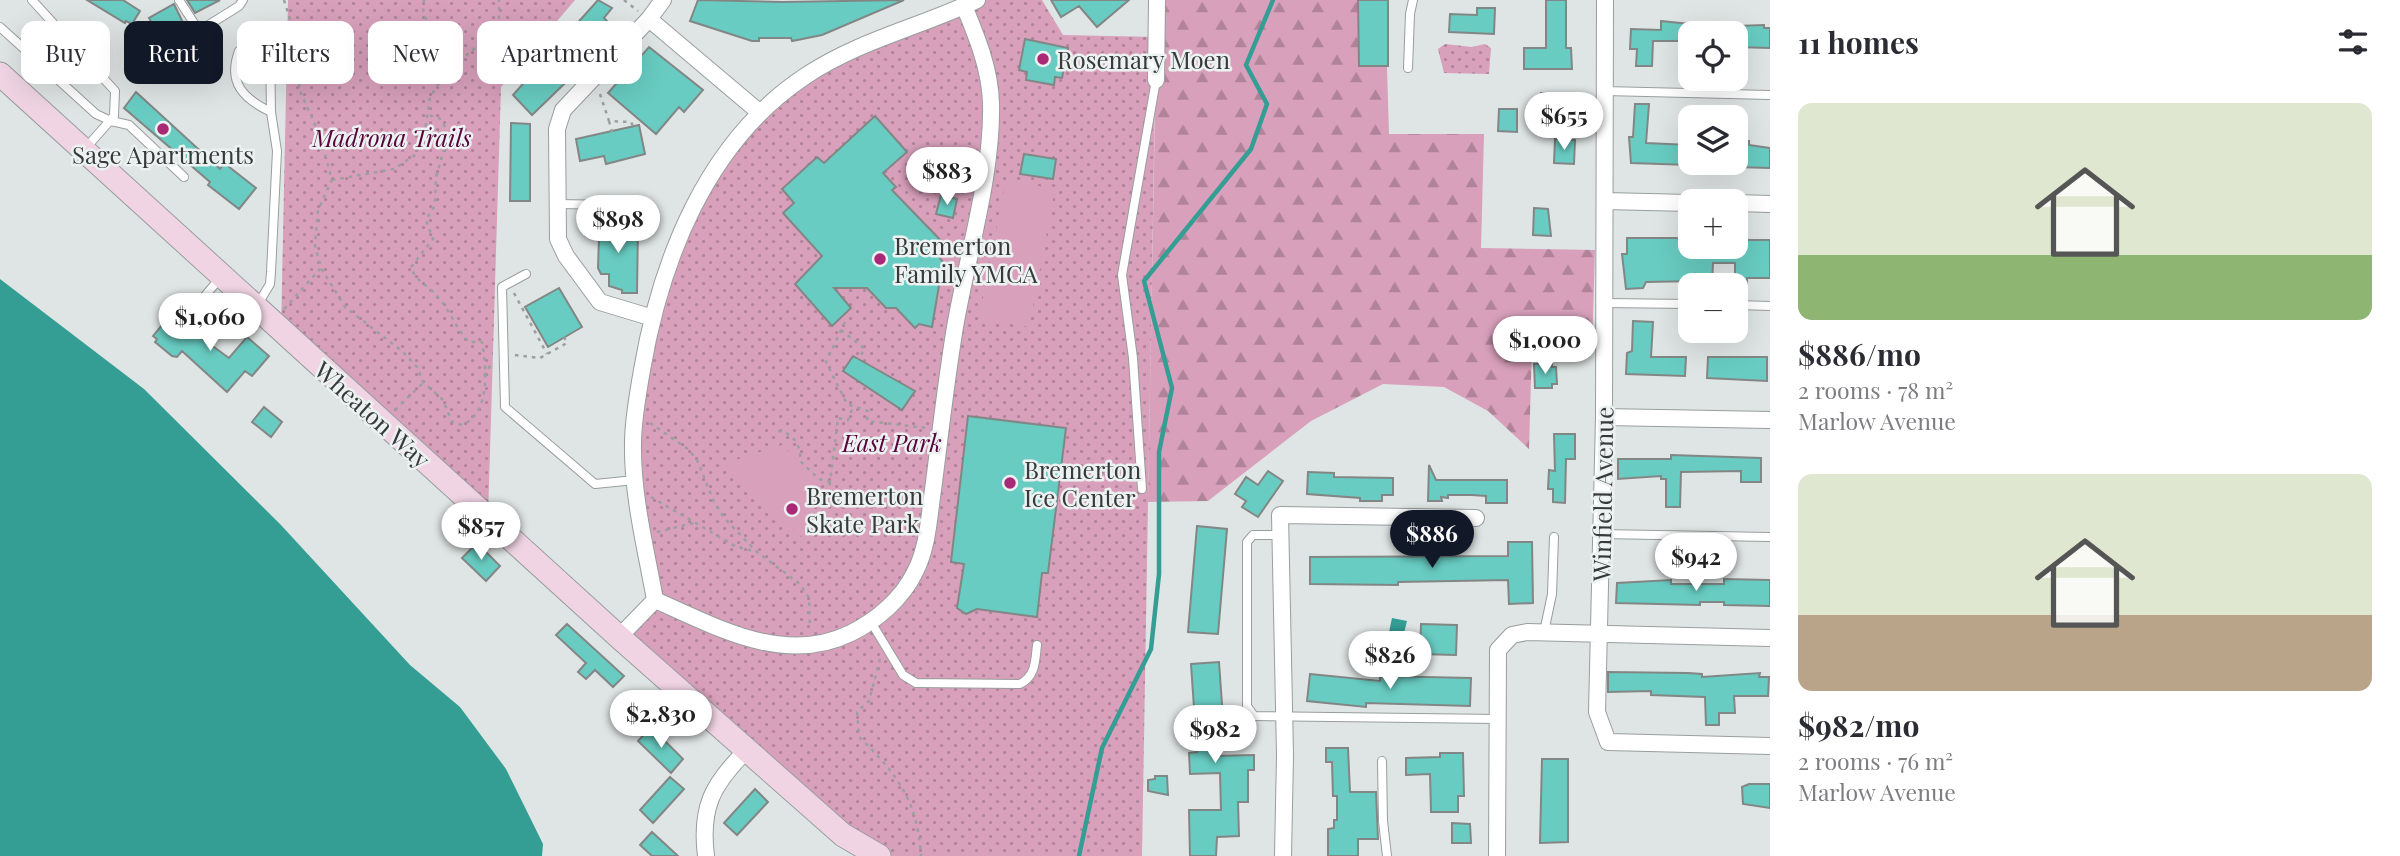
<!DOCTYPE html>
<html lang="en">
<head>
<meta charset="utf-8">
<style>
	body { margin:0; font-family:"Playfair Display",serif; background:#f2f2f3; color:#2b2b33; height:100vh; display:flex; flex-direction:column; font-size:26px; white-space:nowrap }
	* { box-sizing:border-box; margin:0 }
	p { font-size:23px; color:#7c7c81 }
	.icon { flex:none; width:38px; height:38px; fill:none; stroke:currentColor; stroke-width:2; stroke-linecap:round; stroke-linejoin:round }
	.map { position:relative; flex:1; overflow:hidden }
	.side { display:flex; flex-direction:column; background:#fff; width:630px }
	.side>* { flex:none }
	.top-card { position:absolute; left:21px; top:21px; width:665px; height:63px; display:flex; gap:14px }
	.buttons { position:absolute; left:1678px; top:21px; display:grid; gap:14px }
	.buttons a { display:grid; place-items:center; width:70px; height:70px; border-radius:14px; background:#fff; box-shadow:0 7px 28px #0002; font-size:35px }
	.price { position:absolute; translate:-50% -60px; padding:0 16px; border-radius:24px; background:#fff; color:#222; font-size:23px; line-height:46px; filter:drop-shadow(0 2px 4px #0008) }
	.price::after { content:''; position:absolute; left:50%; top:42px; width:21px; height:16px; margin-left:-10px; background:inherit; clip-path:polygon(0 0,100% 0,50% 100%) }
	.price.on { background:#111827; color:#fff }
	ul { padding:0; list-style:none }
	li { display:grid; align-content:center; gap:14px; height:371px; padding:0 28px }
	li span { display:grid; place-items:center; height:217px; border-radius:14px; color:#555 }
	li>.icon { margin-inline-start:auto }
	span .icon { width:126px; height:126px; fill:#fffc; stroke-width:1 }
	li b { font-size:30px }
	h2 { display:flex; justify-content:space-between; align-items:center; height:84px; padding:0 28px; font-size:30px }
	.pill { padding:0 24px; border-radius:14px; background:#fff; box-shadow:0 7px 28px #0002; font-size:24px; line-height:63px }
	.pill.on { background:#111827; color:#fff }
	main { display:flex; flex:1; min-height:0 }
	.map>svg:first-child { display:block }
	.forest { fill:url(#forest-firs) }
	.park { fill:url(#park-dots) }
	.garden { fill:#d8a0bb }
	.water { fill:#349d94 }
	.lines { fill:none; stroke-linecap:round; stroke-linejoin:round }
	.stream { stroke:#349d94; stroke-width:4.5 }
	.building { fill:#68ccc2; stroke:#828786; stroke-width:2 }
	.lane-casing { stroke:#989e9d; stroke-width:10 }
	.street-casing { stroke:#989e9d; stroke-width:18 }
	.secondary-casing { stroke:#989e9d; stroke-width:25 }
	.path { stroke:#9ba09f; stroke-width:2.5; stroke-dasharray:3.5 5; stroke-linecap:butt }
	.lane { stroke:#fff; stroke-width:8 }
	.street { stroke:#fff; stroke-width:16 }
	.secondary { stroke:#f0d4e3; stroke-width:23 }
	.poi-dot { fill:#a92977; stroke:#ecf2f1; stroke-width:2.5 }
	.labels { text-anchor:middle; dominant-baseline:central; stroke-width:5; stroke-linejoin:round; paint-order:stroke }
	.poi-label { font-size:24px; fill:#373a39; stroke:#ecf2f1; text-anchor:start }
	.park-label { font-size:24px; font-style:italic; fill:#58033a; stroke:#ecf2f1 }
	.street-label { font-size:24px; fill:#373a39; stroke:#ecf2f1 }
</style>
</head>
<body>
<main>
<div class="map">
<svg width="1770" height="856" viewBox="0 0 1770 856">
	<defs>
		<pattern id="forest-firs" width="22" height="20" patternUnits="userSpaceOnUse" patternTransform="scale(1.75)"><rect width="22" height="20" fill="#d8a0bb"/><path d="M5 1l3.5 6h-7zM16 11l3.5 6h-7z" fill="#b08399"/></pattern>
		<pattern id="park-dots" width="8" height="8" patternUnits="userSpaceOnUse" patternTransform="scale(1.75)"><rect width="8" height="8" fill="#d8a0bb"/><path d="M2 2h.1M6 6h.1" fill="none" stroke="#b08399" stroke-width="1.8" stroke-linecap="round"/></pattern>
	</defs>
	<rect width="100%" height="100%" fill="#dfe5e4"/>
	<path class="forest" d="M1157 0H1385L1389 134H1484L1481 248 1595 250 1592 350 1532 344 1529 449 1488 411 1444 387 1383 384 1311 421 1208 501 1148 502Z"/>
	<path class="park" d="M288 0H575L501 87 488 518 281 330Z
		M977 0H1042L1063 35 1156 37 1142 856H879L619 637 655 600 633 465 657 305 717 167 804 77Z
		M1445 44 1472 47 1485 44 1491 48 1489 74 1444 73 1438 49Z"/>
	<path class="garden" d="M1006 180 1055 189 1029 327 979 318Z
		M782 445 819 479 805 540 723 464Z"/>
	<path class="water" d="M0 279 144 389 280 524 410 665 460 707 506 769 543 844 542 856H0Z
		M1392 618 1407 621 1400 649 1386 646Z"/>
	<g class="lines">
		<path class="stream" d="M1079 856 1102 748 1151 649 1159 574V452L1172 388 1144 281 1251 149 1267 104 1246 65 1273 0"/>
	</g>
	<path class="building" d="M87 0H123L140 11 132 24 126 21 125 23Z
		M187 0H220L195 13Z
		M598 0 612 8 604 18 614 28 590 59 532 115 513 95Z
		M698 0 782 2 904 0 822 35 792 41 791 38H759V41H752L690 21Z
		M1051 0H1129L1097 27 1079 6 1061 17Z
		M1358 0H1388V66H1359Z
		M1546 0H1566V48H1571L1572 69H1524V48H1546Z
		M174 4 195 48 172 61 149 18Z
		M1477 8H1495L1494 34 1449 32 1450 14 1477 15Z
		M1661 21 1690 24V41H1653L1652 66H1636L1637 49H1630L1631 29 1661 30Z
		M1764 25V28H1770V48L1736 47V26Z
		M1025 39 1068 48 1062 78 1055 77 1054 85 1026 80 1027 72 1019 70Z
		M649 47 703 90 684 112 679 107 656 134 608 93Z
		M136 92 220 169 224 163 256 188 239 209 208 185 210 182 124 108Z
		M1541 93H1577V116H1554L1553 108H1541Z
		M1635 104H1649L1646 143 1690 145V165L1631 163 1629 137H1633Z
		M1499 109H1517V132L1498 131Z
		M875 116 907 152 883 173 896 187 892 190 949 249 939 257 943 262 932 327 919 324 915 328 896 308H886L867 288H834L851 308 832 326 795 284 822 256 783 213 794 203 782 189 817 157 824 163Z
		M511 123 530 124V201H510Z
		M639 125 645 154 606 164 604 156 580 161 576 139Z
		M1555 139 1575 140 1574 164 1554 163Z
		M1736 141H1749V145L1770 148V168L1736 167Z
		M1024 154 1056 159 1053 179 1020 174Z
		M941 195 957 199 953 218 936 214Z
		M1534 208 1548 209 1551 236 1533 235Z
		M586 225 638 226 637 293H622V290L609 286V274H601L598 268 599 236H586Z
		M1627 238H1676L1690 240V247H1736V240H1770V278H1747V284H1735V263H1713L1712 285H1699V281L1646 282 1643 288 1626 289 1622 254H1627Z
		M559 288 582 327 548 347 525 307Z
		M170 315 229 358 247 337 269 356 252 376 245 371 227 392 182 351 177 357 172 356 155 342 157 339 153 336Z
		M1552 318 1553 337 1529 336 1528 319Z
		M1633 321 1653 322 1651 357H1686L1685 376 1626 374 1627 353 1632 351Z
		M853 356 915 391 902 410 843 371Z
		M1708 357H1767V381L1707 378Z
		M1552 363V367H1556L1557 384H1552V388H1535L1534 364Z
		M264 407 282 422 271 437 252 422Z
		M968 416 1066 428 1048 573H1042L1037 617 977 609 966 614 957 608 964 564 951 562Z
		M1554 434H1575V459H1566L1565 503 1553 502V489H1548L1549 470 1555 471Z
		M1671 455 1761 458V482H1741V471L1681 472 1680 507H1666V479H1661V476L1618 479V459H1671Z
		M1429 465 1436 480H1507V503H1486V496L1472 495H1448V498L1441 497 1442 501H1428Z
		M1268 471 1283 481 1258 517 1242 507 1246 501 1235 494 1246 477 1258 485Z
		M1308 472 1334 473V477L1393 478V495H1382V501H1360V498L1307 494Z
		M1197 526 1227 529 1218 634 1188 632Z
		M1508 542H1532L1533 603 1509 604 1508 580 1398 582V585L1310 584V557L1508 556Z
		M477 543 500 566 486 581 462 558Z
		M1724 579 1770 580V606L1724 605V602H1700V605L1616 603 1617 583 1671 580V584H1724Z
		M567 624 624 676 613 687 595 670 586 679 578 672 586 663 556 635Z
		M1421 624 1457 625 1456 655 1420 654Z
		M1219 662 1224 733 1212 734V756L1254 755V770H1248V802H1238L1239 836 1217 837 1216 856H1190L1189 810H1221L1220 773 1190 774 1189 753 1197 752 1191 664Z
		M1608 672 1688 673 1702 674V677L1760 673 1759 677H1769L1768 696H1734L1735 713H1719V725H1706L1705 697 1651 695V691L1608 692Z
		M1310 674 1380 681V676L1471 678 1470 706 1366 703V707L1307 701Z
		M651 727 683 759 671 773 638 741Z
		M1326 748H1348L1350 792H1376L1378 839H1358V856H1328V829L1334 828V820H1337V796H1333L1332 762H1326Z
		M1440 753H1463L1464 796H1458V812H1431L1430 774 1406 775V758L1440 757Z
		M1542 759H1568V842L1540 843Z
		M1155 776H1167L1168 795 1148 791V780L1155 779Z
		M670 777 684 789 653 823 640 810Z
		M1749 784H1770V808L1743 804 1742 787Z
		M755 789 768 802 737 835 724 823Z
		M1452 823 1470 824 1471 843H1452Z
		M652 832 678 856H652L640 845Z"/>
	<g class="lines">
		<g class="lane-casing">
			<path id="lane" d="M32 0 115 91 114 116 85 149
				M179 0 199 31 239 6 243 0
				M0 27 96 114 111 121 129 125 184 177
				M1408 68 1410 14 1413 0
				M1605 91 1770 95
				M557 204 617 205
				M526 274 502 287 505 407 595 484 635 480
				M1604 303 1690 304
				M258 304 270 284 271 272 277 151 271 112 270 44 256 38 239 51C227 83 244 99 271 112
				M1736 305 1770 306
				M188 316 220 278
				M1142 489 1133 358 1122 275 1156 80
				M1601 534 1770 537
				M1282 535H1253L1247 542V706L1254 716 1498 719
				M871 622 903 675 916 683 1020 684C1036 676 1035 661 1037 645
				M1544 632 1552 594 1554 537
				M1382 761 1383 821 1387 856"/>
		</g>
		<g class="street-casing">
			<path id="street" d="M1605 0 1604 417 1597 712 1608 742 1770 746
				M649 19 759 112
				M1156 80 1157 0
				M1605 201 1690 203
				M1736 203 1770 204
				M653 318 600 302 566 256 558 239 557 129 563 110 649 19 663 0
				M1604 417 1770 420
				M655 600C717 627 784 666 851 633 877 620 902 599 915 572 928 547 929 517 933 490 940 436 946 381 955 327 967 257 993 173 991 103 990 69 977 37 964 6
				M619 637 655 600C646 549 632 496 633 443 633 419 638 394 642 370 661 259 707 142 804 77 857 41 920 27 977 0
				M706 856C700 808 712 784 747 750
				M1283 856 1285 755 1280 515 1476 518
				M1497 856 1498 650 1512 635 1527 632 1770 638"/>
		</g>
		<g class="secondary-casing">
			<path id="secondary" d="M0 74 619 637 843 835 879 856"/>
		</g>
		<path class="path" d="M284 0 293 29 300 91 320 136 332 180 318 210 315 245 321 268 345 307 402 351 417 367 423 382 443 400 452 422 462 425C490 414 487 369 482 342H469C456 329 450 310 437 296 427 284 416 282 411 267L433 239 426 220 435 205 436 177 445 146 446 128 439 118 428 115
			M424 0 423 14 454 64
			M624 0 638 11
			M600 94 609 121 631 122 634 128
			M609 121 612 132
			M332 180 394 169 415 155 424 137 430 97 448 70 491 35 499 22V0
			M514 293 547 354
			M284 309 321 268
			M845 322 826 362 847 404 868 411 867 421 927 428
			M841 330 865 349 858 359
			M515 355 540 358 567 343 564 337
			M484 376 491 364
			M395 410 423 383
			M650 423 688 449 697 460 714 502 725 519 757 552 800 584 809 598 810 628
			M778 431C793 432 802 447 800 461L819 479 830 482 838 418 848 420 852 409
			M830 482 828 498 849 501
			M651 497 735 546 756 552
			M657 532 694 523
			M880 659 869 701 857 712 859 737C897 773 918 802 921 856"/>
		<use href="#lane" class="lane"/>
		<use href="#street" class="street"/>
		<use href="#secondary" class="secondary"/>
	</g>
	<g class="poi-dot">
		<circle cx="1043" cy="59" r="7"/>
		<circle cx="163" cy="129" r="7"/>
		<circle cx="880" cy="259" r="7"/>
		<circle cx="1010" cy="483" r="7"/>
		<circle cx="792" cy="509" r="7"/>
	</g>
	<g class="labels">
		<g class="poi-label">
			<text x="1057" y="59">Rosemary Moen</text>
			<text x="163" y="154" text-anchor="middle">Sage Apartments</text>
			<text x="894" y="245">Bremerton<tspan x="894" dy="28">Family YMCA</tspan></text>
			<text x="1024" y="469">Bremerton<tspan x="1024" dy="28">Ice Center</tspan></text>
			<text x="806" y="495">Bremerton<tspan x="806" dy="28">Skate Park</tspan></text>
		</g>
		<g class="park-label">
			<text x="392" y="137">Madrona Trails</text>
			<text x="892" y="442">East Park</text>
		</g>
		<g class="street-label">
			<text transform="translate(373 414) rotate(42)">Wheaton Way</text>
			<text transform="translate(1602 494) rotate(-89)">Winfield Avenue</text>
		</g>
	</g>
</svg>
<div class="buttons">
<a><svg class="icon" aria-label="locate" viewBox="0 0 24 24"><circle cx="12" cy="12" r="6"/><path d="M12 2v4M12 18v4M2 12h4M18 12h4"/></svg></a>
<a><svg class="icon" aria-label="layers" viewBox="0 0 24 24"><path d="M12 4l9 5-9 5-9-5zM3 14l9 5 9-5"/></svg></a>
<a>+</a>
<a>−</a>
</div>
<b class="price" style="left:1564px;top:152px">$655</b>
<b class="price" style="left:947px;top:207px">$883</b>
<b class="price" style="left:618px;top:255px">$898</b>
<b class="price" style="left:210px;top:353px">$1,060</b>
<b class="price" style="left:1545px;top:376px">$1,000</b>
<b class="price" style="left:481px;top:562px">$857</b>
<b class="price on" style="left:1432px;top:570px">$886</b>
<b class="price" style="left:1696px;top:593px">$942</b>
<b class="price" style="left:1390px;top:691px">$826</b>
<b class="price" style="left:661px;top:750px">$2,830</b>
<b class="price" style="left:1215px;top:765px">$982</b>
<div class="top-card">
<a class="pill">Buy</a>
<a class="pill on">Rent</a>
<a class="pill">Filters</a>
<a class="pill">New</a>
<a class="pill">Apartment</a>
</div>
</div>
<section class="side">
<h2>11 homes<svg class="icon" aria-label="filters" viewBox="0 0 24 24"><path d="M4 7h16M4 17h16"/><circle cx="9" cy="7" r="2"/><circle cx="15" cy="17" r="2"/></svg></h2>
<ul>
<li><span style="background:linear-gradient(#dfe7d0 70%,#8fb573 0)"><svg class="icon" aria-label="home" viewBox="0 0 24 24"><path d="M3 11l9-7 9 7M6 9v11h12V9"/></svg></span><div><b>$886/mo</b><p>2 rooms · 78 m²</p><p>Marlow Avenue</p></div></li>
<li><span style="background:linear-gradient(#dfe7d0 65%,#b9a48a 0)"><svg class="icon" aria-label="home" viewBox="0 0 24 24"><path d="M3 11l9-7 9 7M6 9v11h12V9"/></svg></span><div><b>$982/mo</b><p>2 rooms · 76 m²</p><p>Marlow Avenue</p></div></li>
</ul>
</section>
</main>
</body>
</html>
